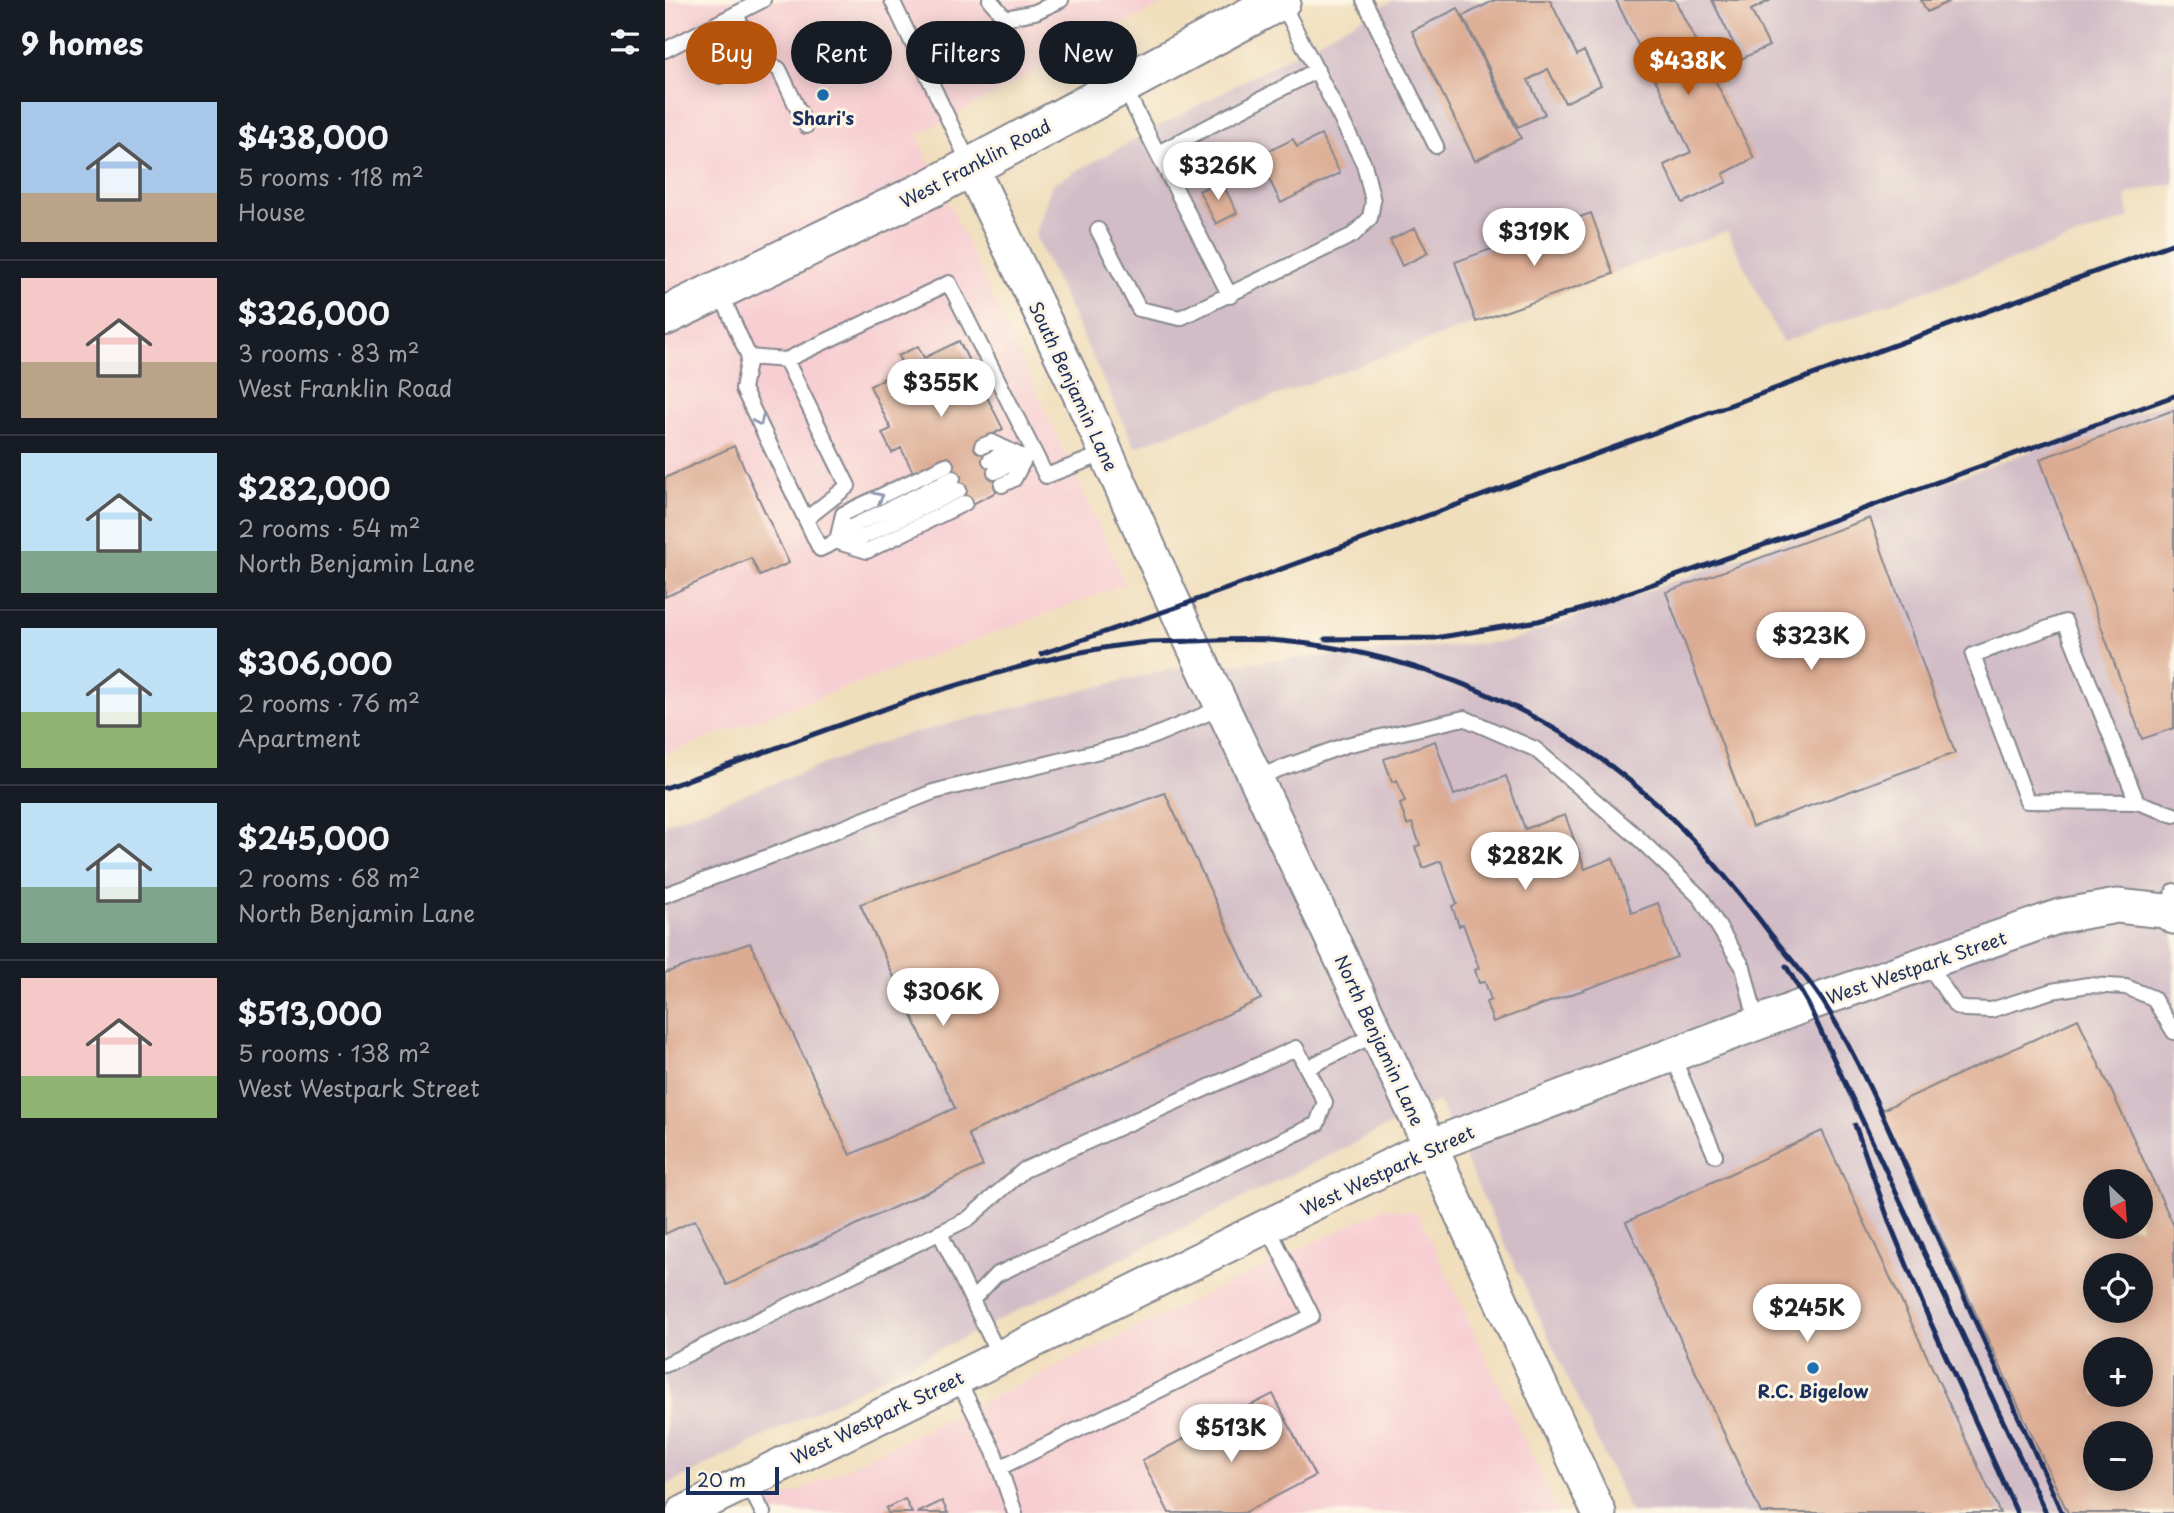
<!DOCTYPE html>
<html lang="en">
<head>
<meta charset="utf-8">
<style>
	body { margin:0; font-family:"Playpen Sans",sans-serif; background:#242831; color:#f1f3f6; height:100vh; display:flex; flex-direction:column; font-size:26px; white-space:nowrap }
	* { box-sizing:border-box; margin:0 }
	p { font-size:23px; color:#9ea1a6 }
	.icon { flex:none; width:38px; height:38px; fill:none; stroke:currentColor; stroke-width:2; stroke-linecap:round; stroke-linejoin:round }
	.map { position:relative; flex:1; overflow:hidden }
	.side { display:flex; flex-direction:column; background:#171b24; width:665px }
	.side>* { flex:none }
	.top-card { position:absolute; left:21px; top:21px; width:665px; height:63px; display:flex; gap:14px }
	.needle { width:46px; rotate:155deg }
	.buttons { position:absolute; left:1418px; top:1169px; display:grid; gap:14px }
	.buttons a { display:grid; place-items:center; width:70px; height:70px; border-radius:50%; background:#171b24; box-shadow:0 4px 18px #0003; font-size:35px }
	.scale { position:absolute; left:21px; bottom:18px; width:93px; box-sizing:border-box; padding-left:7px; border:4px solid #1b2f5e; border-top:0; font-size:19px; line-height:24px; white-space:nowrap; color:#1b2f5e; -webkit-text-stroke:5px #fcf5e5; paint-order:stroke }
	.price { position:absolute; translate:-50% -60px; padding:0 16px; border-radius:24px; background:#fff; color:#222; font-size:23px; line-height:46px; filter:drop-shadow(0 2px 4px #0008) }
	.price::after { content:''; position:absolute; left:50%; top:42px; width:21px; height:16px; margin-left:-10px; background:inherit; clip-path:polygon(0 0,100% 0,50% 100%) }
	.price.active { background:#b45309; color:#fff }
	ul { padding:0; list-style:none }
	li { display:flex; align-items:center; gap:21px; height:175px; padding:0 21px }
	li+li { border-top:2px solid #363941 }
	li span { display:grid; place-items:center; flex:none; width:196px; height:140px; border-radius:0px; color:#555 }
	li>.icon { margin-inline-start:auto }
	span .icon { width:84px; height:84px; fill:#fffc; stroke-width:1 }
	li b { font-size:30px }
	h2 { display:flex; justify-content:space-between; align-items:center; height:84px; padding:0 21px; font-size:30px }
	.pill { padding:0 24px; border-radius:32px; background:#171b24; box-shadow:0 4px 18px #0003; font-size:24px; line-height:63px }
	.pill.active { background:#b45309; color:#fff }
	main { display:flex; flex:1; min-height:0 }
	.map>svg:first-child { display:block }
	.built { fill:#f7cfd3 }
	.industrial { fill:#d2bdc7; fill-rule:evenodd }
	.building { fill:#dcab93; fill-rule:evenodd }
	.lines { fill:none; stroke-linecap:round; stroke-linejoin:round }
	.service-casing { stroke:#86868d; stroke-width:18 }
	.tertiary-casing { stroke:#86868d; stroke-width:37 }
	.primary-casing { stroke:#86868d; stroke-width:42 }
	.service { stroke:#fff; stroke-width:14 }
	.tertiary { stroke:#fff; stroke-width:33 }
	.primary { stroke:#fff; stroke-width:38 }
	.rail { stroke:#1b2f5e; stroke-width:5 }
	.oneway { stroke:#8d97ae }
	.poi-dot { fill:#1f6fb2; stroke:#fcf5e5; stroke-width:2.5 }
	.labels { text-anchor:middle; dominant-baseline:central; stroke-width:6; stroke-linejoin:round; paint-order:stroke }
	.poi-label { font-size:18px; font-weight:bold; fill:#1b2f5e; stroke:#fcf5e5 }
	.street-label { font-size:18px; fill:#1b2f5e; stroke:#fcf5e5 }
</style>
</head>
<body>
<main>
<section class="side">
<h2>9 homes<svg class="icon" aria-label="filters" viewBox="0 0 24 24"><path d="M4 7h16M4 17h16"/><circle cx="9" cy="7" r="2"/><circle cx="15" cy="17" r="2"/></svg></h2>
<ul>
<li><span style="background:linear-gradient(#a9c7e8 65%,#b9a48a 0)"><svg class="icon" aria-label="home" viewBox="0 0 24 24"><path d="M3 11l9-7 9 7M6 9v11h12V9"/></svg></span><div><b>$438,000</b><p>5 rooms · 118 m²</p><p>House</p></div></li>
<li><span style="background:linear-gradient(#f6c9c9 60%,#b9a48a 0)"><svg class="icon" aria-label="home" viewBox="0 0 24 24"><path d="M3 11l9-7 9 7M6 9v11h12V9"/></svg></span><div><b>$326,000</b><p>3 rooms · 83 m²</p><p>West Franklin Road</p></div></li>
<li><span style="background:linear-gradient(#bfe0f5 70%,#7fa58c 0)"><svg class="icon" aria-label="home" viewBox="0 0 24 24"><path d="M3 11l9-7 9 7M6 9v11h12V9"/></svg></span><div><b>$282,000</b><p>2 rooms · 54 m²</p><p>North Benjamin Lane</p></div></li>
<li><span style="background:linear-gradient(#bfe0f5 60%,#8fb573 0)"><svg class="icon" aria-label="home" viewBox="0 0 24 24"><path d="M3 11l9-7 9 7M6 9v11h12V9"/></svg></span><div><b>$306,000</b><p>2 rooms · 76 m²</p><p>Apartment</p></div></li>
<li><span style="background:linear-gradient(#bfe0f5 60%,#7fa58c 0)"><svg class="icon" aria-label="home" viewBox="0 0 24 24"><path d="M3 11l9-7 9 7M6 9v11h12V9"/></svg></span><div><b>$245,000</b><p>2 rooms · 68 m²</p><p>North Benjamin Lane</p></div></li>
<li><span style="background:linear-gradient(#f6c9c9 70%,#8fb573 0)"><svg class="icon" aria-label="home" viewBox="0 0 24 24"><path d="M3 11l9-7 9 7M6 9v11h12V9"/></svg></span><div><b>$513,000</b><p>5 rooms · 138 m²</p><p>West Westpark Street</p></div></li>
</ul>
</section>
<div class="map">
<svg width="1509" height="1513" viewBox="0 0 1509 1513">
	<rect width="100%" height="100%" fill="#fcf5e5"/>
	<filter id="ink" filterUnits="userSpaceOnUse"><feTurbulence type="fractalNoise" baseFrequency=".0143" numOctaves="2"/><feDisplacementMap in="SourceGraphic" scale="14" xChannelSelector="R" yChannelSelector="G"/><feConvolveMatrix kernelMatrix="1 2 1 2 8 2 1 2 1" color-interpolation-filters="sRGB"/></filter>
	<filter id="wash" filterUnits="userSpaceOnUse"><feTurbulence type="fractalNoise" baseFrequency=".00686" numOctaves="4" result="noise"/><feDisplacementMap in="SourceGraphic" scale="28" xChannelSelector="R" yChannelSelector="G"/><feGaussianBlur stdDeviation="1.57" result="paint"/><feColorMatrix in="noise" values="0 0 0 0 0 0 0 0 0 0 0 0 0 0 0 0 0 1.4 0 .05"/><feComposite in="paint" operator="in"/></filter>
	<g filter="url(#wash)">
		<rect width="100%" height="100%" fill="#f0debc"/>
		<path class="built" d="M0 0H505L252 135 461 584 0 754Z
			M720 1208 753 1213 894 1513H88Z"/>
		<path class="industrial" d="M729 0H1509V183L1461 194 1464 218 1117 342 1062 231 470 447 370 236 387 184Z
			M1509 399V1513H966L773 1101 0 1486V824L232 737 504 669 845 641ZM1430 1181H1475V1227H1430ZM1430 1265H1475V1311H1430ZM1430 1349H1475V1395H1430ZM1430 1433H1475V1479H1430Z"/>
		<g id="blocks">
			<path class="building" d="M830 0H885L912 55 919 51 936 85 900 103 883 69 863 80 880 114 853 127 798 16Z
				M951 0H1010L1089 158 1058 174 1062 182 1018 203 999 165 1026 152Z
				M1047 0H1106L1086 10 1104 46 1076 59Z
				M1256 0H1287L1262 12Z
				M793 8 856 138 810 161 747 31Z
				M656 135 675 173 616 203 601 173 595 175 588 159 628 139 632 147Z
				M556 180 572 213 551 224 534 191Z
				M926 213 948 274 811 322 790 262Z
				M750 228 763 253 737 266 725 240Z
				M294 341 338 429 315 441 339 488 302 507 281 465 249 474 236 448 227 453 217 433 226 429 205 386 239 368 233 356 253 346 259 358Z
				M1509 410V728L1477 739 1375 459Z
				M69 446 124 563 95 576 86 558 0 597V478Z
				M1205 518 1290 753 1087 827 1001 592Z
				M770 741 789 795 841 776 860 829 900 815 920 869 948 858 967 913 993 903 1012 957 828 1022 821 1002 826 1000 820 982 814 983 810 970 814 968 798 924 794 926 787 906 792 904 776 861 758 868 750 847 755 845 747 823 742 825 735 804 740 802 732 780 727 782 719 759Z
				M500 793 596 999 303 1134 318 1166 62 1285 30 1220 0 1234V973L85 943 185 1155 290 1108 195 904Z
				M1413 1019 1509 1226V1513H1403L1217 1110ZM1430 1181H1475V1227H1430ZM1430 1265H1475V1311H1430ZM1430 1349H1475V1395H1430ZM1430 1433H1475V1479H1430Z
				M1157 1131 1335 1513H1096L961 1222Z
				M608 1394 650 1476 579 1513H504L477 1460Z
				M240 1499 247 1513H223L221 1508Z
				M277 1501 283 1513H252Z"/>
		</g>
	</g>
	<g filter="url(#ink)">
		<use href="#blocks" fill-opacity="0" stroke="#86868d" stroke-width="2"/>
		<g class="lines">
			<g class="service-casing">
				<path id="service" d="M227 0 306 167
					M325 0 340 18 370 12 396 0
					M699 0 771 146
					M0 50 98 0
					M92 58 114 69 141 126
					M55 76 92 58 71 14
					M458 85 565 296
					M493 153 652 70
					M433 230 474 309 515 318 688 235 705 218 708 201 699 164 616 1
					M55 292 84 357 78 389 155 549 172 541 198 537 294 490
					M84 357 121 360 284 283 369 452 330 472
					M121 360 183 486 141 519
					M317 446 327 442 360 458
					M369 452 381 476 441 453
					M325 460 332 457H352
					M337 485 349 479 360 458
					M173 540 186 527 288 478
					M172 541 178 514 281 465
					M176 543 202 551 300 503
					M592 777 681 745 799 718 870 749 970 835 1036 898 1078 967 1092 1024
					M1472 802 1400 622 1308 655 1362 801 1472 802 1509 815
					M0 895 119 851 268 792 479 740 558 707
					M1500 911 1509 891
					M1262 963 1291 1006 1300 1009 1326 1010 1387 991 1423 985 1461 987 1488 998 1509 1032
					M1007 1055 1050 1155
					M642 1068 711 1034
					M275 1233 307 1300
					M0 1365 303 1219 359 1170 631 1048 660 1102 652 1124 331 1275 307 1300 335 1357
					M292 1378 329 1452 350 1513
					M334 1468 647 1316 602 1225
					M82 1482 98 1513"/>
			</g>
			<g class="tertiary-casing">
				<path id="tertiary" d="M306 167 416 397 526 641 765 1146 934 1513
					M18 1513 765 1146 1143 1004 1395 916 1452 906 1500 911 1509 917"/>
			</g>
			<g class="primary-casing">
				<path id="primary" d="M0 316 268 187 616 0"/>
			</g>
			<use href="#service" class="service"/>
			<use href="#tertiary" class="tertiary"/>
			<use href="#primary" class="primary"/>
			<path class="rail" d="M660 639 770 638 873 621 911 611 1124 536 1509 396
				M376 654 512 607 1509 243
				M240 701C320 677 402 649 485 642 499 641 513 642 526 641 556 640 586 638 616 641 734 651 852 696 947 767 1009 813 1058 871 1104 932 1122 955 1143 978 1159 1003 1199 1068 1228 1139 1259 1208 1305 1310 1351 1411 1397 1513
				M0 788 247 699
				M1121 966 1143 1004 1381 1513
				M1190 1125 1225 1224 1264 1319 1352 1513"/>
		</g>
		<defs><path id="oneway-chevron" d="M-2-3.5L2.5 0L-2 3.5" fill="none" stroke-width="1.6" stroke-linecap="round" stroke-linejoin="round" transform="scale(1.75)"/></defs>
		<g class="oneway">
			<use href="#oneway-chevron" transform="translate(94 421) rotate(64)"/>
			<use href="#oneway-chevron" transform="translate(214 497) rotate(-26)"/>
		</g>
	</g>
	<g class="poi-dot">
		<circle cx="158" cy="95" r="7"/>
		<circle cx="1148" cy="1368" r="7"/>
	</g>
	<g class="labels">
		<g class="poi-label">
			<text x="158" y="117">Shari's</text>
			<text x="1148" y="1390">R.C. Bigelow</text>
		</g>
		<g class="street-label">
			<text transform="translate(310 163) rotate(-28)">West Franklin Road</text>
			<text transform="translate(409 386) rotate(65)">South Benjamin Lane</text>
			<text transform="translate(1251 967) rotate(-19)">West Westpark Street</text>
			<text transform="translate(715 1040) rotate(65)">North Benjamin Lane</text>
			<text transform="translate(722 1170) rotate(-25)">West Westpark Street</text>
			<text transform="translate(212 1417) rotate(-26)">West Westpark Street</text>
		</g>
	</g>
</svg>
<div class="buttons">
<a><svg class="needle" viewBox="-14 -14 28 28"><path d="M0-13l5 13h-10z" fill="#e53935"/><path d="M0 13l5-13h-10z" fill="#9ea1a6"/></svg></a>
<a><svg class="icon" aria-label="locate" viewBox="0 0 24 24"><circle cx="12" cy="12" r="6"/><path d="M12 2v4M12 18v4M2 12h4M18 12h4"/></svg></a>
<a>+</a>
<a>−</a>
</div>
<div class="scale">20 m</div>
<b class="price active" style="left:1023px;top:97px">$438K</b>
<b class="price" style="left:553px;top:202px">$326K</b>
<b class="price" style="left:869px;top:268px">$319K</b>
<b class="price" style="left:276px;top:419px">$355K</b>
<b class="price" style="left:1146px;top:672px">$323K</b>
<b class="price" style="left:860px;top:892px">$282K</b>
<b class="price" style="left:278px;top:1028px">$306K</b>
<b class="price" style="left:1142px;top:1344px">$245K</b>
<b class="price" style="left:566px;top:1464px">$513K</b>
<div class="top-card">
<a class="pill active">Buy</a>
<a class="pill">Rent</a>
<a class="pill">Filters</a>
<a class="pill">New</a>
</div>
</div>
</main>
</body>
</html>
